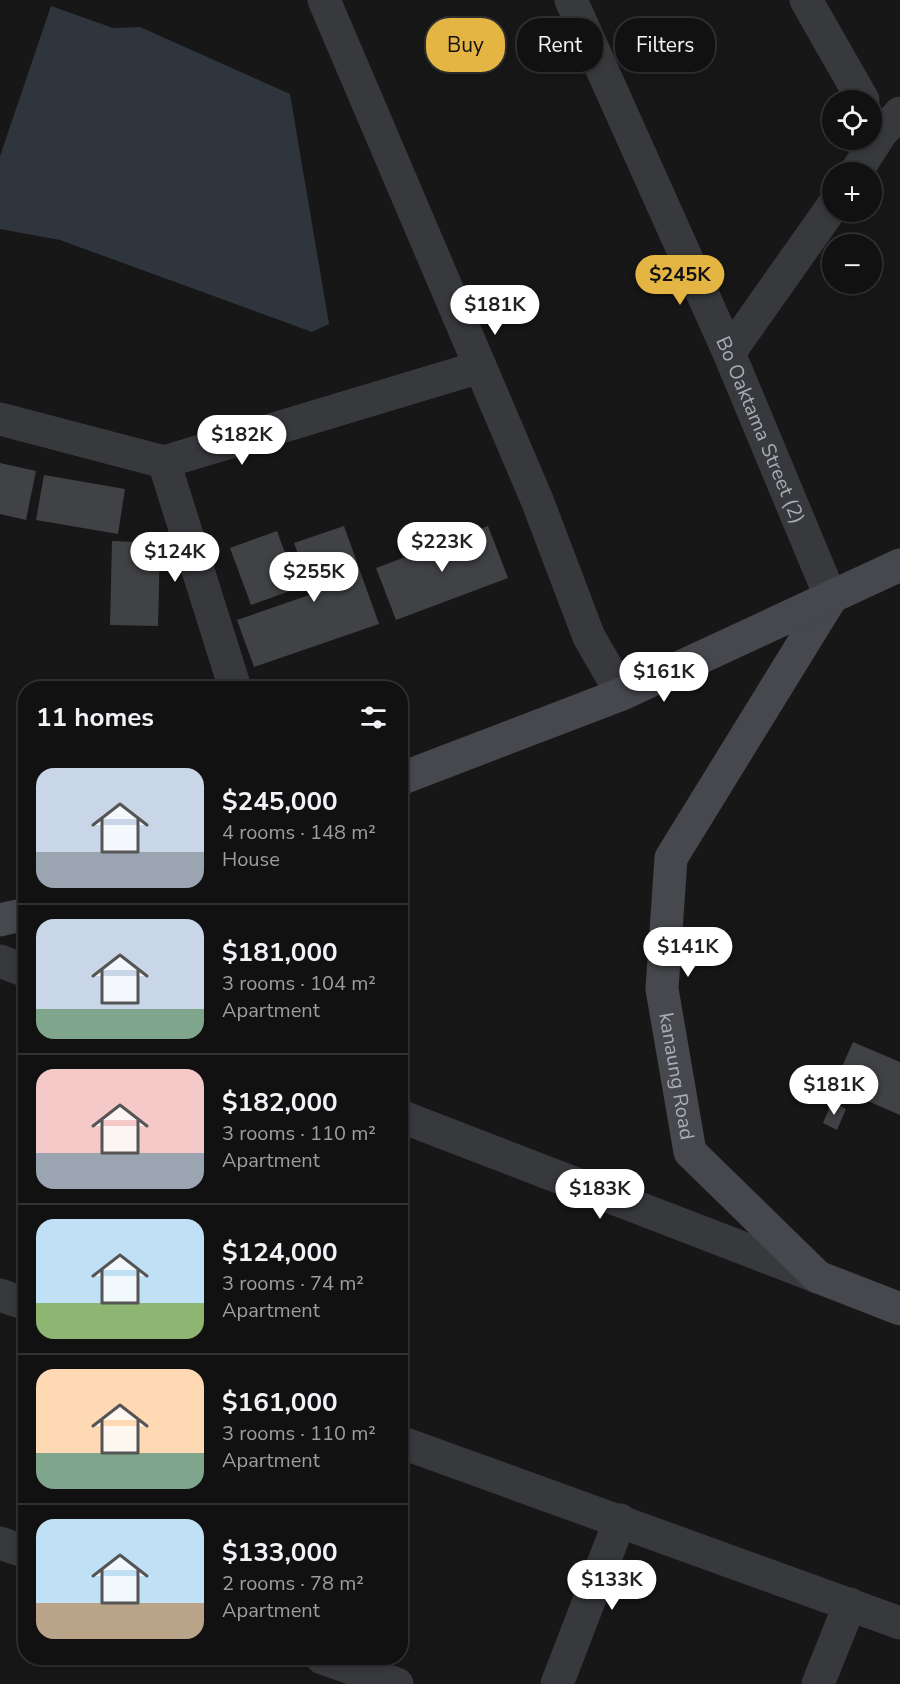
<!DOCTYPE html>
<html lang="en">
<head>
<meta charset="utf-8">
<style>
	body { margin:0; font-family:"Nunito Sans",sans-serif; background:#1e1f20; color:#f1f3f6; height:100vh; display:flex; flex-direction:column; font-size:22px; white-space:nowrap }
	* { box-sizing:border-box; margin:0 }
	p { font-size:20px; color:#9c9d9f }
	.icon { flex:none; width:33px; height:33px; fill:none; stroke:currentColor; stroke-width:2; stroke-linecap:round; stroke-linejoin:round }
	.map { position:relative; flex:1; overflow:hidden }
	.drawer { position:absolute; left:18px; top:681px; width:390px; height:984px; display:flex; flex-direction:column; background:#111112; border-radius:24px; box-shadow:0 3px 9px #0003,0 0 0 2px #303132 }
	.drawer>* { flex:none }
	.guide { position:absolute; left:426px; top:18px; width:384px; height:54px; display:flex; gap:12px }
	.controls { position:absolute; left:822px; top:90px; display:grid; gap:12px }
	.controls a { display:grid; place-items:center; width:60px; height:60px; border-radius:50%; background:#111112; box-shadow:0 3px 9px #0003,0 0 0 2px #303132; font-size:30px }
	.price { position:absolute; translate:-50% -51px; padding:0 14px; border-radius:21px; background:#fff; color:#222; font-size:20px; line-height:39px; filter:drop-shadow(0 2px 3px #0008) }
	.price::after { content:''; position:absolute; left:50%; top:36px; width:18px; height:14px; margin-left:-9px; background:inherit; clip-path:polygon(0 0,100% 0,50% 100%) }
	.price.on { background:#e4b543; color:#111 }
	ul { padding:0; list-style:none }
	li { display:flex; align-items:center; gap:18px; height:150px; padding:0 18px }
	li+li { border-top:2px solid #303132 }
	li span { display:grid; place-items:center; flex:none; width:168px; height:120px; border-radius:18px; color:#555 }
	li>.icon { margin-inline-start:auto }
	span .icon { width:72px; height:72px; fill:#fffc; stroke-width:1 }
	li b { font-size:26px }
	h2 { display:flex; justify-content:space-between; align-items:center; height:72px; padding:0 18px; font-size:26px }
	.pill { padding:0 21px; border-radius:24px; background:#111112; box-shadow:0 3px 9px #0003,0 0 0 2px #303132; font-size:21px; line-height:54px }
	.pill.on { background:#e4b543; color:#111 }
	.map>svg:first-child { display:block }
	.water { fill:#2e353c }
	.building { fill:#414245 }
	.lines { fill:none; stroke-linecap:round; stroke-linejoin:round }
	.street { stroke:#38393d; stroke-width:33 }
	.secondary { stroke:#46484d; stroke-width:33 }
	.labels { text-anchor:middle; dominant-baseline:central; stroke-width:6; stroke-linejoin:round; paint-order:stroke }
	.street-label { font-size:20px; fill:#aaadb7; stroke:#121213 }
</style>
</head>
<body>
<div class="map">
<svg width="900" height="1684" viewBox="0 0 900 1684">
	<rect width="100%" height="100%" fill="#171718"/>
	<path class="water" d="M51 6 113 28 140 27 290 94 329 324 312 332 60 240 0 229V156Z"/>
	<path class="building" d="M0 463 36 471 26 520 0 514Z
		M44 475 125 489 118 534 36 520Z
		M344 526 379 624 254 667 237 620 312 594 294 543Z
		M488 526 508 578 396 620 376 568Z
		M277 531 298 588 251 605 230 548Z
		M112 541 160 543 158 626 110 625Z
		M853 1042 900 1062V1115L847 1092 855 1075 841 1069Z
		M832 1102 846 1109 837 1130 823 1123Z"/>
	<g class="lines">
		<g class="street">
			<path d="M324 0 537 500 589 637 622 694"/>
			<path id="s1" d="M571 0 729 353 831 598"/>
			<path d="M806 0 863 100"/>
			<path d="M856 172 881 133 900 113"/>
			<path d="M729 353 832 207"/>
			<path d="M0 419 164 462 480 367"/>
			<path d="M164 462 235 688"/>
			<path d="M0 961 26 971"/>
			<path d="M400 1116 818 1277"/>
			<path d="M0 1295 26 1304"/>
			<path d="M400 1442 900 1623"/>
			<path d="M0 1543 26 1552"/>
			<path d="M322 1658 397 1684"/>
			<path d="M557 1684 620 1520"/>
			<path d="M818 1684 850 1604"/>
		</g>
		<g class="secondary">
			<path id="s2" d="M831 598 671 858 662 989 690 1152 818 1277 900 1309"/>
			<path d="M400 779 622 694 900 565"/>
			<path d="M0 920 26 914"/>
		</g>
	</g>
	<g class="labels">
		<g class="street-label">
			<text stroke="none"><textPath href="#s1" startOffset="470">Bo Oaktama Street (2)</textPath></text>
			<text stroke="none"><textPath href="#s2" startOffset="525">kanaung Road</textPath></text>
		</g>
	</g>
</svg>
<div class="controls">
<a><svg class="icon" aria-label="locate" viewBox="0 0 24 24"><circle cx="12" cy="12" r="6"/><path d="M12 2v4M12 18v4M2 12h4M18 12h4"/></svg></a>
<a>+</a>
<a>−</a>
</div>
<b class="price on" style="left:680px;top:306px">$245K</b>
<b class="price" style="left:495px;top:336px">$181K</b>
<b class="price" style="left:242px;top:466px">$182K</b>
<b class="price" style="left:442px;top:573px">$223K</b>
<b class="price" style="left:175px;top:583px">$124K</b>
<b class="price" style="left:314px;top:603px">$255K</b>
<b class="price" style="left:664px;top:703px">$161K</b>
<b class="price" style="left:688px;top:978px">$141K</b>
<b class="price" style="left:834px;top:1116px">$181K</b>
<b class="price" style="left:600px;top:1220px">$183K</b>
<b class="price" style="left:612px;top:1611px">$133K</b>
<div class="guide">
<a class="pill on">Buy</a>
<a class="pill">Rent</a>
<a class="pill">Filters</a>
</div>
<section class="drawer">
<h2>11 homes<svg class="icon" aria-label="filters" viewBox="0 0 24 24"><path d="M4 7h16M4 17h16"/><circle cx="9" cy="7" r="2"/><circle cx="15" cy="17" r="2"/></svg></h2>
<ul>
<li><span style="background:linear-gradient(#c9d6e8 70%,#9aa5b1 0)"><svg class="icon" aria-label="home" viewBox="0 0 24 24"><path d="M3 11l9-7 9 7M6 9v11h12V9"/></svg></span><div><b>$245,000</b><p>4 rooms · 148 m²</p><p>House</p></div></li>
<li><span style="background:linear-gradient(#c9d6e8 75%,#7fa58c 0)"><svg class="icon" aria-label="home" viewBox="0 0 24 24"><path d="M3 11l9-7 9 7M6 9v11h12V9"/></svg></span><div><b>$181,000</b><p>3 rooms · 104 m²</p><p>Apartment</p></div></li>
<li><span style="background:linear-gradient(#f6c9c9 70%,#9aa5b1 0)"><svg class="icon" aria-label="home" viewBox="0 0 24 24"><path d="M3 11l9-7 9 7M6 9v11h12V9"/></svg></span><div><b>$182,000</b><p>3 rooms · 110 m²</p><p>Apartment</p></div></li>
<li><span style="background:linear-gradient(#bfe0f5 70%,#8fb573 0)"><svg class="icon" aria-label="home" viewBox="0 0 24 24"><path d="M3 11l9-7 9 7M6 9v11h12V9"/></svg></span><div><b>$124,000</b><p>3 rooms · 74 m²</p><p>Apartment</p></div></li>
<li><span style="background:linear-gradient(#ffd9b3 70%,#7fa58c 0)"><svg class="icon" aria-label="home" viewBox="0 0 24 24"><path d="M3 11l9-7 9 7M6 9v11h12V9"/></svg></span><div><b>$161,000</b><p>3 rooms · 110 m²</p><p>Apartment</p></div></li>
<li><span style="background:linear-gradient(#bfe0f5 70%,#b9a48a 0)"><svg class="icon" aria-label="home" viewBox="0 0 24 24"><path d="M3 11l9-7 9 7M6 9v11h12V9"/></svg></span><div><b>$133,000</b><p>2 rooms · 78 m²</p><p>Apartment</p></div></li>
</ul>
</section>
</div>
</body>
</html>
